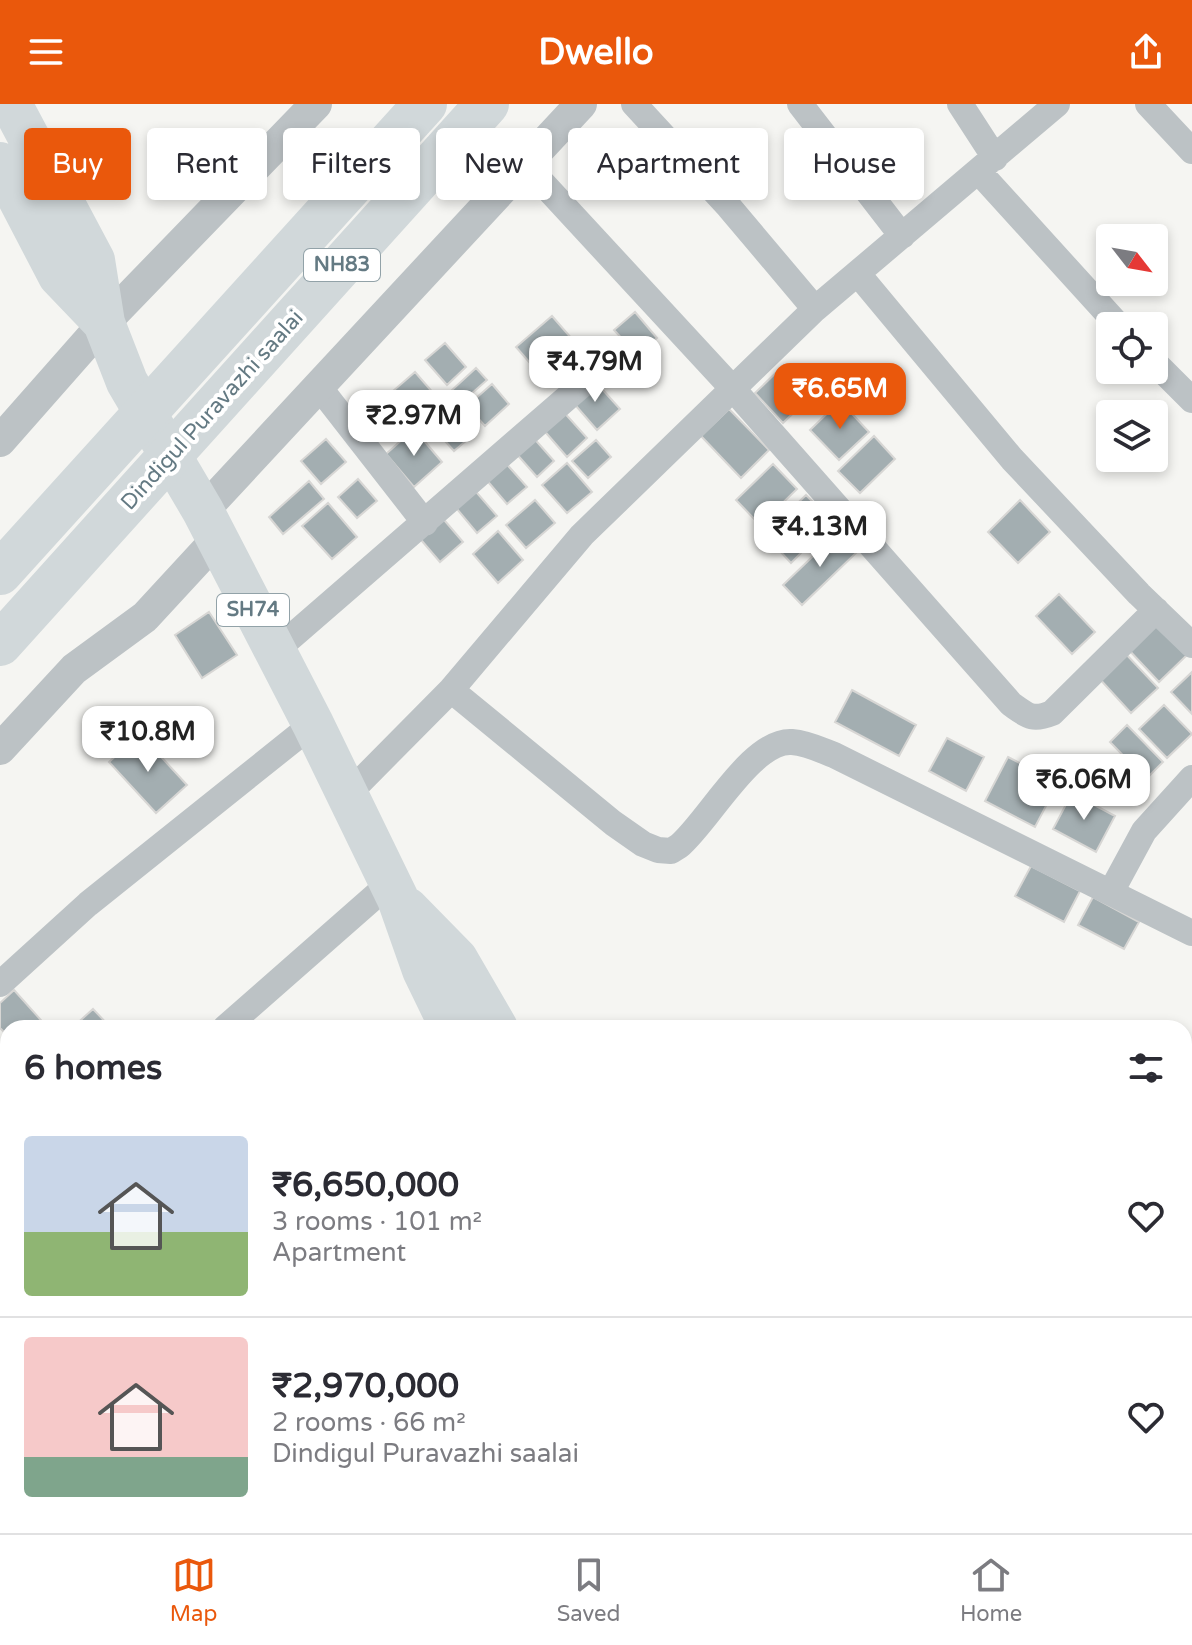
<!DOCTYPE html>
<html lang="en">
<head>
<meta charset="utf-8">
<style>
	body { margin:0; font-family:"Varela Round",sans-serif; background:#f2f2f3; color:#2b2b33; height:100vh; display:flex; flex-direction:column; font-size:30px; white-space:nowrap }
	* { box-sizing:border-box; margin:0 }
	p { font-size:26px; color:#7c7c81 }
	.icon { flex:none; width:44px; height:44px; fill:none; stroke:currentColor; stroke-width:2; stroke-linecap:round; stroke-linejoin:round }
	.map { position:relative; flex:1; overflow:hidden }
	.side { position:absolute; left:0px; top:916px; width:1192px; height:514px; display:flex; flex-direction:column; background:#fff; border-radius:24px 24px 0 0; box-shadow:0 4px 12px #0003 }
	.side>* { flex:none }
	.top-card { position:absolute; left:24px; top:24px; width:1144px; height:72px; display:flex; gap:16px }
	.needle { width:52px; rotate:121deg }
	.tools { position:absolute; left:1096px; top:120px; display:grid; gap:16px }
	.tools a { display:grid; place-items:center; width:72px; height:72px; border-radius:8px; background:#fff; box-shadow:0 4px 12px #0003; font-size:40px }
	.price { position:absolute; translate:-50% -68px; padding:0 18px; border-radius:16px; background:#fff; color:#222; font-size:26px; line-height:52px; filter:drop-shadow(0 2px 4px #0008) }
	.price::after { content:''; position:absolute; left:50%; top:48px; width:24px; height:18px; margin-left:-12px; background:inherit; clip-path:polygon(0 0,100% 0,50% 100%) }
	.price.current { background:#ea580c; color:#fff }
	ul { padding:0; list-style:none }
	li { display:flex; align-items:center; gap:24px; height:200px; padding:0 24px }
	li+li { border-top:2px solid #e1e1e2 }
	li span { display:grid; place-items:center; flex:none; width:224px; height:160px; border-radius:8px; color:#555 }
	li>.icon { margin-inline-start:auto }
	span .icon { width:96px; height:96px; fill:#fffc; stroke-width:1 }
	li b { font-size:34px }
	h2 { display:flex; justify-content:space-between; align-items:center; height:96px; padding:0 24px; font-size:34px }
	.pill { padding:0 28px; border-radius:8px; background:#fff; box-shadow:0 4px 12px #0003; font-size:28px; line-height:72px }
	.pill.current { background:#ea580c; color:#fff }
	header { display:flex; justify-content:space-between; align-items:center; height:104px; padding:0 24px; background:#ea580c; color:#fff; font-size:36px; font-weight:700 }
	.tabs { display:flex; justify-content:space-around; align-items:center; height:112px; border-top:2px solid #e1e1e2; background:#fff; font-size:22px; color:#7c7c81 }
	.tabs a { display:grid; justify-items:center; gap:4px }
	.tabs .current { color:#ea580c }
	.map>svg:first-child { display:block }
	.building { fill:#a3aeb1; stroke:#d7d6d4; stroke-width:2 }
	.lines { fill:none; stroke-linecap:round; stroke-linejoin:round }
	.minor { stroke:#bcc2c5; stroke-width:26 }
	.tertiary { stroke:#bcc2c5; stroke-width:32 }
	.primary { stroke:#d1d8da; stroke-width:42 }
	.trunk { stroke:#d1d8da; stroke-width:44 }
	.labels { text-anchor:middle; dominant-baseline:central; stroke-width:8; stroke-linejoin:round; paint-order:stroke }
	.shield { fill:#fff; stroke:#92a2a8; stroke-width:2 }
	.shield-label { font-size:20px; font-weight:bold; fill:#647a83 }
	.street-label { font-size:22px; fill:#647a83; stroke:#fff }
</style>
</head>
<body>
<header><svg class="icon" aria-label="menu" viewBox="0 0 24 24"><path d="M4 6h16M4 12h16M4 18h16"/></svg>Dwello<svg class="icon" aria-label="share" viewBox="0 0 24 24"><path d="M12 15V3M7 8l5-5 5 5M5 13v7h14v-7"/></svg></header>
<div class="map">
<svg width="1192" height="1429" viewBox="0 0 1192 1429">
	<rect width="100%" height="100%" fill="#f5f5f2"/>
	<path class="building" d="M635 208 657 234 637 251 614 226Z
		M552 212 579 243 544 275 516 243Z
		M445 239 466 263 447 281 425 256Z
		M784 261 813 290 783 319 755 289Z
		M476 264 487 276 462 298 452 286Z
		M415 268 441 298 420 317 393 287Z
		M593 275 620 305 597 326 570 295Z
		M492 280 509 300 485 322 467 302Z
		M840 297 869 328 839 356 810 326Z
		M448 300 474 330 454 347 428 318Z
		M561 305 587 334 567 353 541 323Z
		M729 305 769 346 741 374 701 332Z
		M414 325 442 358 414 383 386 350Z
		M531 331 554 357 537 373 514 347Z
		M874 332 895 355 860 389 838 367Z
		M326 335 346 358 321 380 301 357Z
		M596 336 611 353 588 374 572 357Z
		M503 356 527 383 507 400 484 373Z
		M567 359 592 388 567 409 542 381Z
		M773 360 797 385 760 421 736 396Z
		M358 375 377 397 357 414 338 393Z
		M309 377 324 395 283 430 269 413Z
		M471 382 497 412 477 429 452 399Z
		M806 391 832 418 791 459 765 431Z
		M535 396 555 419 526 444 506 421Z
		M1020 396 1050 428 1018 459 988 428Z
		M328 399 357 433 332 455 302 422Z
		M439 410 463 438 440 458 416 430Z
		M498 427 523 456 498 479 473 450Z
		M837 429 856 449 802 501 783 481Z
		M1059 490 1095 528 1072 550 1036 512Z
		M209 508 237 551 202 574 175 531Z
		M1155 518 1187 551 1159 578 1127 544Z
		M1123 547 1158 584 1131 609 1097 572Z
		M1192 568V610L1171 588Z
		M852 586 916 621 899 652 835 618Z
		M1164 601 1192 630 1167 654 1139 625Z
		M1127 621 1163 658 1146 675 1110 638Z
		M140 630 187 681 156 709 109 658Z
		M947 634 984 653 966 687 929 667Z
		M1008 653 1058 679 1035 723 985 697Z
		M1072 689 1115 712 1096 748 1053 725Z
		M1031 762 1080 787 1064 818 1015 792Z
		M1093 793 1139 818 1124 845 1078 821Z
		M14 886 48 924H8V932L0 924V899Z
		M93 905 111 924H72Z
		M8 990V1010L0 1002V997Z
		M0 1146 8 1153V1207L5 1210 0 1205Z
		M1192 1411V1429H1184L1180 1422H1184V1415Z
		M126 1422H149L141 1429H132Z
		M199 1422H254V1423L247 1429H191Z"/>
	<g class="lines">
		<path class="minor" d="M634 0 729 103 815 205
			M800 0 902 132
			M960 0 995 54
			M1148 0 1192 47
			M525 60 733 285 1011 600C1028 612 1032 617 1052 609L1156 506
			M979 68 1119 222
			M858 170 1012 355 1139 490 1192 541
			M1154 258 1192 296
			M319 283 425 419
			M274 548 583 280
			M451 586 613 719 643 740 658 746 671 747 679 742C708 718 752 635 792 638 807 639 821 646 834 651L1192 829
			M348 690 451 586 582 431 815 205 1057 0
			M1111 788 1144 727 1192 674
			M0 880 88 800 313 620
			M225 924 390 779
			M1184 957 1192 961
			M0 1121 8 1114
			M1184 1171 1192 1165
			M0 1349 8 1342
			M178 1429 186 1422
			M816 1429 826 1422"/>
		<path class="tertiary" d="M0 337 104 219 316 0
			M203 407 581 0
			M0 645 74 565 145 513 217 435"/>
		<path class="primary" d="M11 0 94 156 104 219 127 278 203 407 313 620 398 795 423 866 451 924
			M0 59 59 172 104 219
			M407 804 457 855 497 924
			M726 1422 729 1429
			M772 1422 776 1429"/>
		<path class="trunk" d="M0 469 425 0
			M0 540 487 0"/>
	</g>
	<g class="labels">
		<g class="shield">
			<rect x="304" y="145" width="76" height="32" rx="6"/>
			<rect x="217" y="490" width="72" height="32" rx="6"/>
		</g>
		<g class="shield-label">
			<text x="342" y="161">NH83</text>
			<text x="253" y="506">SH74</text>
		</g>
		<g class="street-label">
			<text transform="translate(212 306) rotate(-48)">Dindigul Puravazhi saalai</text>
		</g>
	</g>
</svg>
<div class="tools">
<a><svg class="needle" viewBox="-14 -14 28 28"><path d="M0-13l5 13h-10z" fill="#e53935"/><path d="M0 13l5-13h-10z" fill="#7c7c81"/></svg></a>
<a><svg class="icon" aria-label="locate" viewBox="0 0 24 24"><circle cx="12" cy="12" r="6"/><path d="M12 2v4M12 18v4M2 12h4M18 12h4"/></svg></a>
<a><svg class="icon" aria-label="layers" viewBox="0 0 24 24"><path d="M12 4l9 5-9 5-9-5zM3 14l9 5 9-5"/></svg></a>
</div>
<b class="price" style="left:595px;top:300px">₹4.79M</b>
<b class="price current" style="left:840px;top:327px">₹6.65M</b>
<b class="price" style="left:414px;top:354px">₹2.97M</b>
<b class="price" style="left:820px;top:465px">₹4.13M</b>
<b class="price" style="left:148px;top:670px">₹10.8M</b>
<b class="price" style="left:1084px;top:718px">₹6.06M</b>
<div class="top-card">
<a class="pill current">Buy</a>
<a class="pill">Rent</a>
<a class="pill">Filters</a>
<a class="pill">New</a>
<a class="pill">Apartment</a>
<a class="pill">House</a>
</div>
<section class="side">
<h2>6 homes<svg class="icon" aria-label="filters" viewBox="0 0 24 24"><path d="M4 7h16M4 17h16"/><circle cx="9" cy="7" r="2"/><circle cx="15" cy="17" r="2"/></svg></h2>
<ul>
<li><span style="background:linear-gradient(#c9d6e8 60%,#8fb573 0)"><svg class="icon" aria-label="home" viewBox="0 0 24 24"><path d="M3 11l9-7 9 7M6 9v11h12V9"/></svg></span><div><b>₹6,650,000</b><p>3 rooms · 101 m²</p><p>Apartment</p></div><svg class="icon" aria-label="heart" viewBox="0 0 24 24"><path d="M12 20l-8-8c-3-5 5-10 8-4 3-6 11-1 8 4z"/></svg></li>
<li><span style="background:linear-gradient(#f6c9c9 75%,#7fa58c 0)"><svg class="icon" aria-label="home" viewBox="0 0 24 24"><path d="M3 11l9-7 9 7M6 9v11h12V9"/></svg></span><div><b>₹2,970,000</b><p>2 rooms · 66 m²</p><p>Dindigul Puravazhi saalai</p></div><svg class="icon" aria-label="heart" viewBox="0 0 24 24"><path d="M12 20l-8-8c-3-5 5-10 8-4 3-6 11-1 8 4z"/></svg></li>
</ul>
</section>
</div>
<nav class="tabs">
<a class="current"><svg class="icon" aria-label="map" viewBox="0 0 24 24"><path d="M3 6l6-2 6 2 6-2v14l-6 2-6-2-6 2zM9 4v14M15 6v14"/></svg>Map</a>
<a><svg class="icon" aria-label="saved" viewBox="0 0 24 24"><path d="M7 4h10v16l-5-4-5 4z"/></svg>Saved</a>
<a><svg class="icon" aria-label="home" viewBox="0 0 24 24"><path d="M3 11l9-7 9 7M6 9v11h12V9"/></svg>Home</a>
</nav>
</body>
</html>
